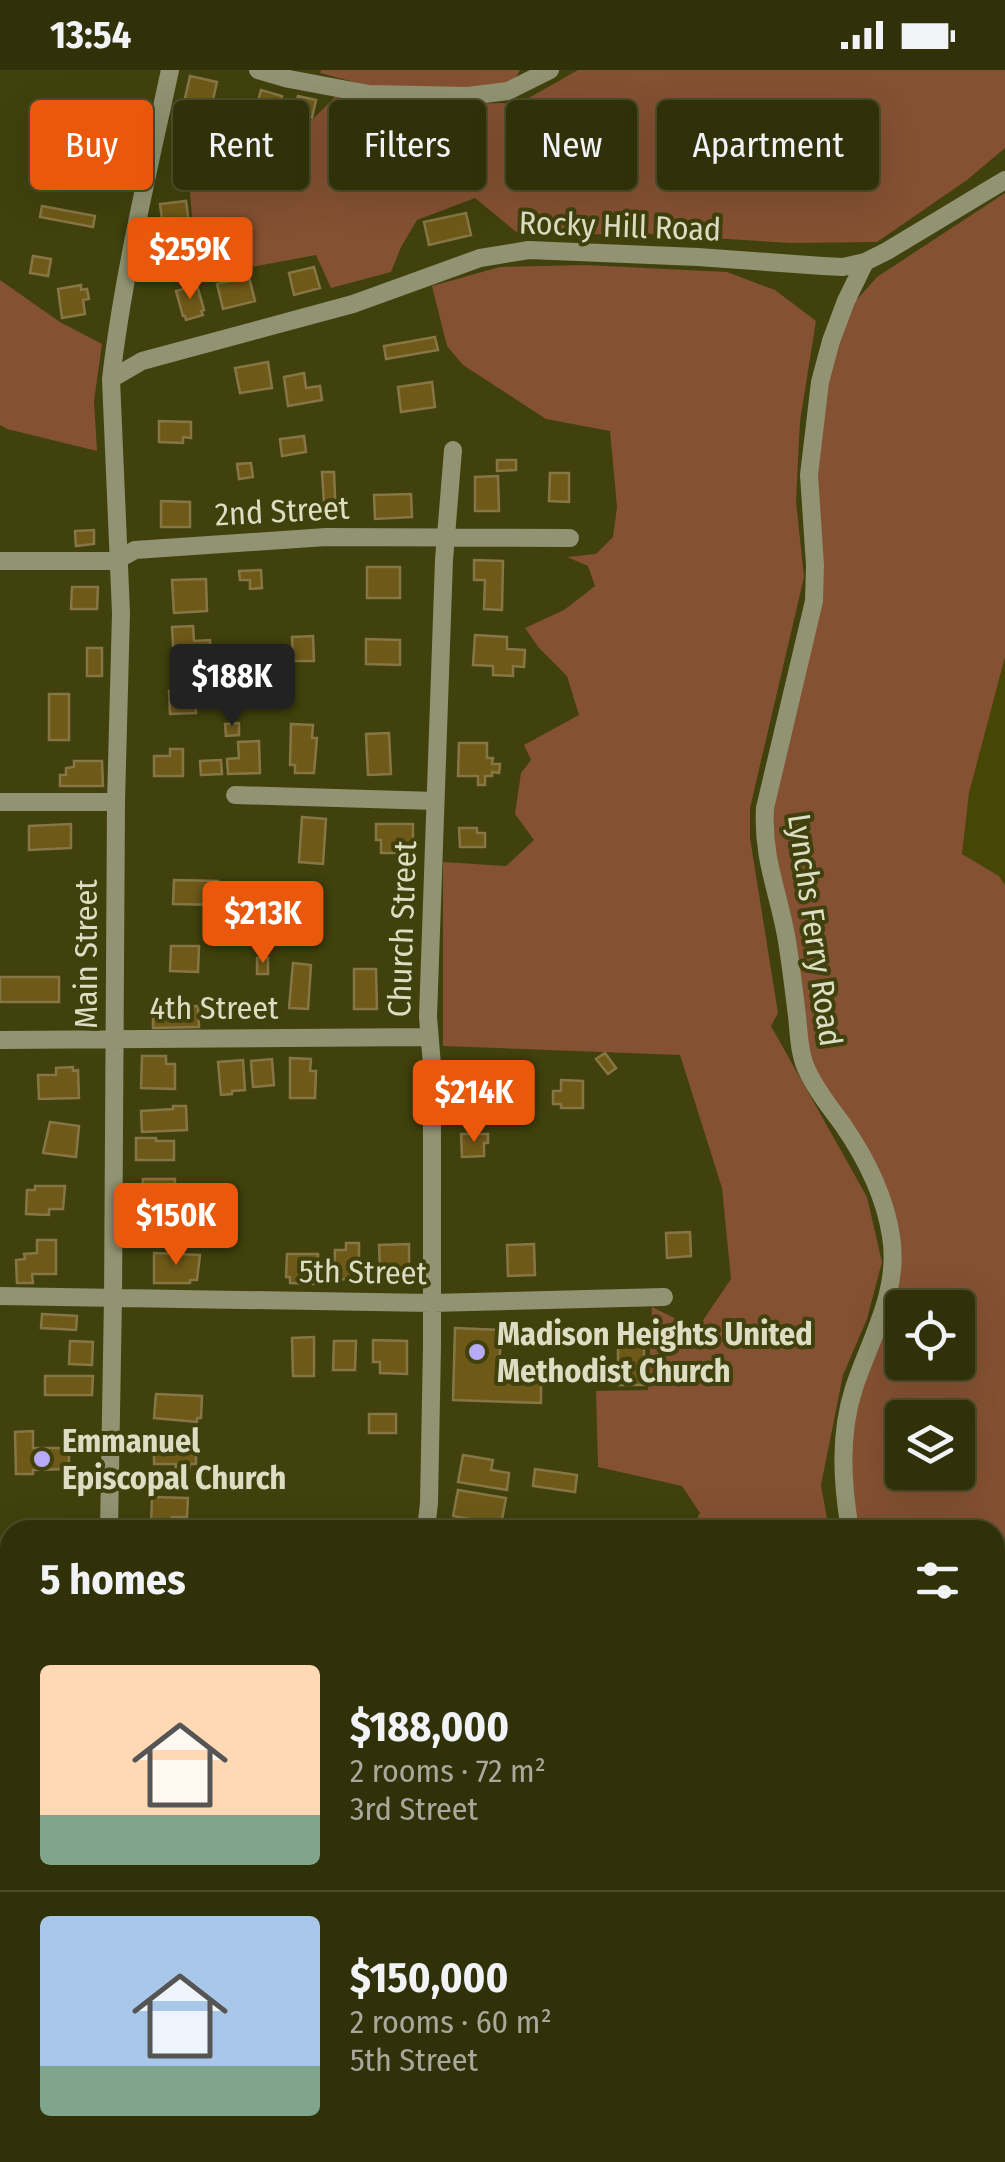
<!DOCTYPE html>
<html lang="en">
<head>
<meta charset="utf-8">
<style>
	body { margin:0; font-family:"Fira Sans Condensed",sans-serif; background:#3c3d17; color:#f1f3f6; height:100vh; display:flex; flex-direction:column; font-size:38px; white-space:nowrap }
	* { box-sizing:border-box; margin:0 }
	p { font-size:32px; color:#a8a99c }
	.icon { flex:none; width:55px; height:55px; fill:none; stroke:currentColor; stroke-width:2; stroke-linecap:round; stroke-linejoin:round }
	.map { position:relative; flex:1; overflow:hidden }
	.drawer { position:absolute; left:0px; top:1450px; width:1005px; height:642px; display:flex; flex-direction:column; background:#303109; border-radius:30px 30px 0 0; box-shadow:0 10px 40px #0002,0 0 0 2px #4b4c2a }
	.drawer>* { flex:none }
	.hud { position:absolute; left:30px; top:30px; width:945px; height:90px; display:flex; gap:20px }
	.tools { position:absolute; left:885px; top:1220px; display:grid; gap:20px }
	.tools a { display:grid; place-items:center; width:90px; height:90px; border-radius:10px; background:#303109; box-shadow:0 10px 40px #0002,0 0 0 2px #4b4c2a; font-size:50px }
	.price { position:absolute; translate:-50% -85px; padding:0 22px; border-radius:10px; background:#ea580c; color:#fff; font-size:32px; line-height:65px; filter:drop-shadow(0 2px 5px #0008) }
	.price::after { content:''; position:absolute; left:50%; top:60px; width:30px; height:22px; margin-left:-15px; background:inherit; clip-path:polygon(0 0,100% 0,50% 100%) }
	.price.active { background:#222; color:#fff }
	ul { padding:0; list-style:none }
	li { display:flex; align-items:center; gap:30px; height:250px; padding:0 40px }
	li+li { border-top:2px solid #4b4c2a }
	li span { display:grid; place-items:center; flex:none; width:280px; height:200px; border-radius:10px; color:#555 }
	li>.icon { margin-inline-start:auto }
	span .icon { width:120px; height:120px; fill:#fffc; stroke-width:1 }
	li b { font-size:42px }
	h2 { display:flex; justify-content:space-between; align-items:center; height:120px; padding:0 40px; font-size:42px }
	.pill { padding:0 35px; border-radius:10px; background:#303109; box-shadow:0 10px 40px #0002,0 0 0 2px #4b4c2a; font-size:35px; line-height:90px }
	.pill.active { background:#ea580c; color:#fff }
	.status { display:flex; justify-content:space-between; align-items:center; height:70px; padding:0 50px; background:#303109; direction:ltr }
	.status svg { height:28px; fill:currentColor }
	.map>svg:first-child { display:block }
	.built { fill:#464705 }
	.green { fill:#845132; fill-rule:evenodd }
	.building { fill:#6e5918; stroke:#877645; stroke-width:2.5 }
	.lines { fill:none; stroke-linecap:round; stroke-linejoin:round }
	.minor { stroke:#919372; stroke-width:18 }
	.poi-dot { fill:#b7abf8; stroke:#40410c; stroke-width:4 }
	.labels { text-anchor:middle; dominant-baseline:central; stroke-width:8; stroke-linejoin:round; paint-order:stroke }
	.street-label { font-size:32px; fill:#dcddc3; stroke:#40410c }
	.poi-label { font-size:32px; font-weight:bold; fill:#dcddc3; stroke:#40410c; text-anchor:start }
</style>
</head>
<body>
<div class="status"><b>13:54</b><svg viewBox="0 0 49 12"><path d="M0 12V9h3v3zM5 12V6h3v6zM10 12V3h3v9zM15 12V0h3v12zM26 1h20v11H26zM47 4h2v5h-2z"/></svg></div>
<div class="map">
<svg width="1005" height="2092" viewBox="0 0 1005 2092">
	<rect width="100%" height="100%" fill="#40410c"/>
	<path class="built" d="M1005 587V815L999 806 962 784 969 723Z"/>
	<path class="green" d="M321 0H520L514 11 474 19 376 18 320 3Z
		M578 0H1005V78L967 110 877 172 791 173 650 164 520 165 475 128 417 150 401 177 391 202 331 218 316 185 169 212 150 187C197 165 194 164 189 113L224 103 226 58 260 63 256 80 286 87 302 77 308 54 335 27 437 34 520 33Z
		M1005 123V587L969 723 962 784 999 806 1005 815V2092H853L850 2082H995V1460H858C850 1413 848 1370 861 1324 877 1269 906 1233 900 1171 895 1122 867 1080 841 1040 831 1025 820 1011 813 994 799 959 801 911 796 873 789 825 771 789 773 739L822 532 817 405 828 314 838 273 853 234 877 207ZM902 1238H958V1292H902ZM902 1348H958V1402H902Z
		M585 195 727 202 775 220 816 251 800 351 796 431 804 507 750 738V768L778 943 771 956 867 1127 882 1192 867 1249 843 1305 821 1415 829 1460H691L700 1443 682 1416 598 1397 596 1321 648 1320 652 1237 697 1259 731 1209 722 1118 680 985 443 976V792L506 796 534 770 515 744 521 703 531 690 524 675 579 645 567 606 539 578 525 558 564 540 595 516 588 496 567 487 596 484 613 467 617 437 610 361 546 349 463 295 447 276 432 216 500 197Z
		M0 210 60 252 102 274 94 331 97 381 7 359 0 355Z
		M0 1580 10 1585V1818L0 1815Z
		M178 2083 811 2082V2083L807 2092H202L200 2089Z"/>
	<path class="building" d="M190 6 217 12 212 34 185 28Z
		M261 20 282 26 278 43 285 45 281 57 253 49Z
		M298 26 316 30 312 48 294 44Z
		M79 54 112 61 110 72 77 65Z
		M181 61 211 65 208 87 178 82Z
		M48 83 107 92 102 117 74 112 75 108 63 106 66 94 47 91Z
		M186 131 189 153 163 157 160 134Z
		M42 136 95 146 93 157 40 147Z
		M466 143 471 165 429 175 424 152Z
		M33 186 51 189 48 206 30 203Z
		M314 197 320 218 294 225 289 203Z
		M249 207 255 231 223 239 217 214Z
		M81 215V220L87 219 89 229 83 230 85 244 62 248 58 219Z
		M197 215 204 240 201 241 203 245 186 250 185 246H183L176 221Z
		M435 267 438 280 386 289 384 276Z
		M268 292 272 318 240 323 235 298Z
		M304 303 306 318 320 316 322 330 288 336 284 307Z
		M432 312 435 337 401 342 398 317Z
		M159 351 191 352V368L183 367V373L159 372Z
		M304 366 306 382 282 386 280 369Z
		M497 390H516V400L497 401Z
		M251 393 253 407 239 409 237 394Z
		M322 402H334L336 450H325Z
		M550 403H569V432L549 431Z
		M498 406 499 441H475V407Z
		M411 424 412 447 375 449 374 425Z
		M161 431 190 432V457H161Z
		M94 460V474L76 476 75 461Z
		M474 490 503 491 502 540 484 539 485 510H474Z
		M367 497H400V528H367Z
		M261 500 262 518 250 519V510H240L239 501Z
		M206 509 207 541 174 543 172 510Z
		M72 517H98L97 539H71Z
		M193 556 194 571 210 570 211 587 174 589 172 557Z
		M475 565 507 567V579L525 580 524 597 513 596V606L493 605V596L473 595Z
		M313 566 314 591H293L292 567Z
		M366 569 400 570V595L366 594Z
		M87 578H102V606H87Z
		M271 597 272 627 249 628 248 598Z
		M169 621H183V630H195L196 643 170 644Z
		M49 624H69V670H49Z
		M239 653V665L226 666 225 654Z
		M291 654 313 655 312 668H317L314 703H295V695H290Z
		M389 663 391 704 368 705 366 664Z
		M259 671 260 703 228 704 227 689 239 688 238 672Z
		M459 673H487V688H493L492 694H500L499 703 492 702V706H485V715H478V706H458Z
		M170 679H183V706H154V686H170Z
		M221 690 222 704 201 705 200 691Z
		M74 691H102L103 716H60V705H66V698L74 697Z
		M302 747 326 749 323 794 299 792Z
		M71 754V778L29 780V756Z
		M376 754H413V783H381V770H376Z
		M459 758H477V763H485V777H460Z
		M174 810 218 811V835L173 834Z
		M171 876H199L198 902 170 901Z
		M257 888H268V904H257Z
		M293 893 311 895 308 939 289 938Z
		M354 899H376L377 939H354Z
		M0 907H59V932H0Z
		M198 936 199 957 153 958V937Z
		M605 983 616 998 608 1004 596 989Z
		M142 986H166V994H175V1019L141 1018Z
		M290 988 311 989 310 1001H316L315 1028H290Z
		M272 989 274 1015 253 1017 251 991Z
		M243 990 245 1020 232 1021V1024L221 1025 218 992Z
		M73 997V1001L78 1000 79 1028 39 1029 38 1005H56V998Z
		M561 1010 583 1011V1038H561V1034H553V1021H561Z
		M173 1036H186L187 1060 142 1062 141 1041 173 1039Z
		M50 1052 79 1056 76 1087 43 1083Z
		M461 1064H488V1073H484V1086L462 1087Z
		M136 1068H156V1071H174V1090H136Z
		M143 1109H175L174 1130 142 1129Z
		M35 1116H65L63 1139H49V1145L26 1144 27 1120H35Z
		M148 1139H163V1142L175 1143V1165L147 1164Z
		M690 1162 691 1186 667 1188 666 1163Z
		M37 1170H56V1204H32L33 1213H17L16 1190 25 1189 24 1184 37 1183Z
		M346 1173H359V1210L334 1209 335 1180H346Z
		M409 1174V1196H407V1203L380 1204 379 1175Z
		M534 1174 535 1205 508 1206 507 1175Z
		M154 1183 200 1185 197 1210H190V1213H154Z
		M287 1184H318V1208L315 1207V1214L290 1213V1207H286Z
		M42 1244 77 1246 76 1260 41 1258Z
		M455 1258 501 1260 499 1304 541 1305V1333L453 1330Z
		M314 1267V1306H293L292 1268Z
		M373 1270 407 1271V1304L380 1303V1292H373Z
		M618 1270H644V1315H618Z
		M70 1271 93 1272 92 1295 69 1294Z
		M334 1271H356L355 1300H333Z
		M45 1306H93L92 1325H45Z
		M156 1324 202 1326 201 1348H197V1352L154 1348Z
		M369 1344H396V1363H369Z
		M33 1361V1378H69V1399L33 1400V1404H16L15 1362Z
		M154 1375H196V1394H190L189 1401H175L176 1394H154Z
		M463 1385 493 1390 491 1400 509 1403 507 1420 458 1412Z
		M535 1399 577 1405 575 1422 533 1416Z
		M458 1420 506 1428 501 1455 453 1446Z
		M152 1427 188 1428 187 1447H172L171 1456 151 1455Z
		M0 2054 10 2057V2082H18L17 2085 0 2080Z"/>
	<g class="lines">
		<path class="minor" d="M258 0 289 9 369 24 468 26 508 21 550 0
			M111 309 142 291 353 234 480 188 529 180 698 187 823 196 843 197 865 192 887 181 1005 110
			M0 491H115L135 480 326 467 570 468
			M235 725 435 731
			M0 732H116
			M0 970 429 967
			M0 1226 432 1233 664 1227
			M109 1460 113 1228 116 732 121 543 111 309C123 205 148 102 170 0
			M426 1460 429 1433 432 1276V995L428 947 444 490 453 380
			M850 1460C842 1412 839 1365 854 1318 871 1267 900 1221 891 1166 885 1127 865 1087 843 1055 830 1037 815 1019 806 998 799 982 799 964 797 946 794 921 791 896 787 871 779 823 762 789 765 738L814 531 815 495 809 405 820 312 831 271 846 231 865 192
			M0 1827 10 1830
			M39 2092 42 2082
			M828 2092 831 2082"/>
	</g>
	<g class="poi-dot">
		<circle cx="477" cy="1282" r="10"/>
		<circle cx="42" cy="1389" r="10"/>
	</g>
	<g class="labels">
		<g class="street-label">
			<text transform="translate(620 156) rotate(2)">Rocky Hill Road</text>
			<text transform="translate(282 441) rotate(-3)">2nd Street</text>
			<text transform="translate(402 859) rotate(-88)">Church Street</text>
			<text transform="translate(815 860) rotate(82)">Lynchs Ferry Road</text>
			<text transform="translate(86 884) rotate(-90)">Main Street</text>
			<text x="214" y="938">4th Street</text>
			<text transform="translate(363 1202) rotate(1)">5th Street</text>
		</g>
		<g class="poi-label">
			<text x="497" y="1264">Madison Heights United<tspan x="497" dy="37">Methodist Church</tspan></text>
			<text x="62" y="1371">Emmanuel<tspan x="62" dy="37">Episcopal Church</tspan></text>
		</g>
	</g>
</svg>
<div class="tools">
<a><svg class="icon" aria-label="locate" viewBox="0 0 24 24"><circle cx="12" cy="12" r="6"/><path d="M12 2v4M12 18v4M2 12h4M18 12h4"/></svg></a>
<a><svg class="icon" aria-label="layers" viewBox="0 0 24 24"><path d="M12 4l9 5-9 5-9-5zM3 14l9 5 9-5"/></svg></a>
</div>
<b class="price" style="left:190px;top:232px">$259K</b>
<b class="price active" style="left:232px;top:659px">$188K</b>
<b class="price" style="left:263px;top:896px">$213K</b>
<b class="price" style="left:474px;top:1075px">$214K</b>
<b class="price" style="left:176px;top:1198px">$150K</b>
<div class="hud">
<a class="pill active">Buy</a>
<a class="pill">Rent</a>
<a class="pill">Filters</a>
<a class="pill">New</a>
<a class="pill">Apartment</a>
</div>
<section class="drawer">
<h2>5 homes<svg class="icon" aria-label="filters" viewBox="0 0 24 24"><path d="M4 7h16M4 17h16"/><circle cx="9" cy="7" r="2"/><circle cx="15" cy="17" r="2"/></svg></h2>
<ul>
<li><span style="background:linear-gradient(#ffd9b3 75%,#7fa58c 0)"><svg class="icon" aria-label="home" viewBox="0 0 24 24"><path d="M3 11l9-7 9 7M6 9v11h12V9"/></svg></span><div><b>$188,000</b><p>2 rooms · 72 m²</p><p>3rd Street</p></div></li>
<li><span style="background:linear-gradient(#a9c7e8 75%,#7fa58c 0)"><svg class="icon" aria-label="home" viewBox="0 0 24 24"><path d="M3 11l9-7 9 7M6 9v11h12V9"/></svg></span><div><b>$150,000</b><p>2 rooms · 60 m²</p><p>5th Street</p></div></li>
</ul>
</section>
</div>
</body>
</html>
